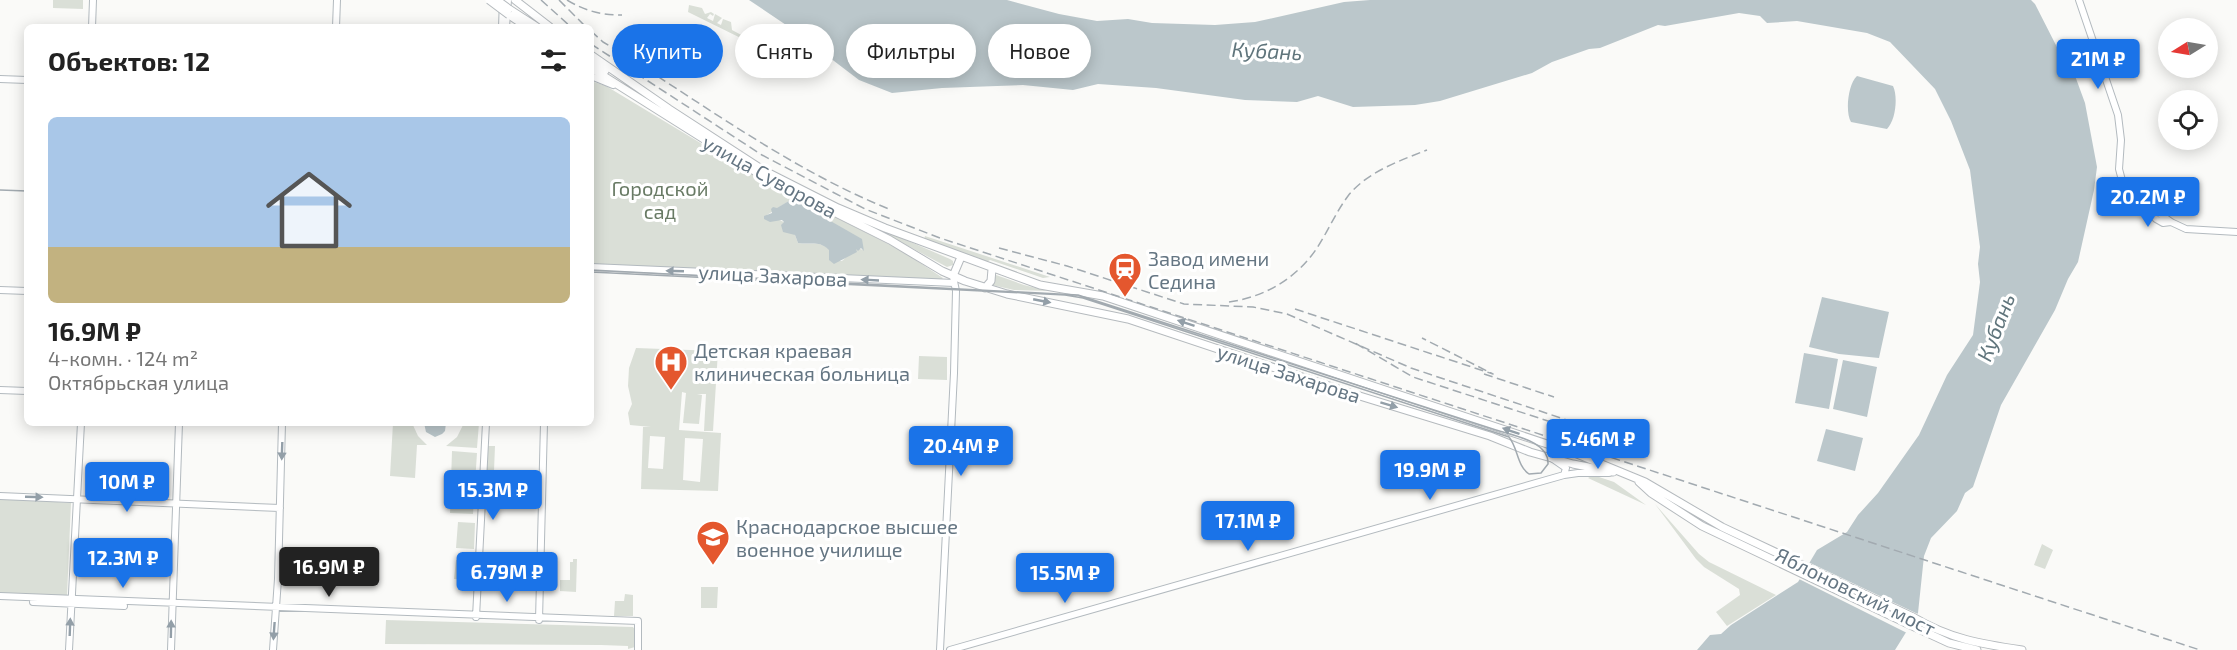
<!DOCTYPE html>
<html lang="ru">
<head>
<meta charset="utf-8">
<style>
	body { margin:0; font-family:"Exo 2",sans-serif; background:#f6f6f6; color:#222; height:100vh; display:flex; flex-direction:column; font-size:22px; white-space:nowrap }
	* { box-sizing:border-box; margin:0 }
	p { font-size:20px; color:#767676 }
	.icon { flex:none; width:33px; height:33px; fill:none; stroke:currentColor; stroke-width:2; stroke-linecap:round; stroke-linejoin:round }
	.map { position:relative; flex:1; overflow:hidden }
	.details { position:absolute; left:24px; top:24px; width:570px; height:402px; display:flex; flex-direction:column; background:#fff; border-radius:9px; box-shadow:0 3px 15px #0003 }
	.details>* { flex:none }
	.guide { position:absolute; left:612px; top:24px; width:570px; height:54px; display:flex; gap:12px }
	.needle { width:39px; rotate:259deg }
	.fabs { position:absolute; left:2158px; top:18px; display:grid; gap:12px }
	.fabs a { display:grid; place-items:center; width:60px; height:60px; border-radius:50%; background:#fff; box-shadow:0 3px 15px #0003; font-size:30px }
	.price { position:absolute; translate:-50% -51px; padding:0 14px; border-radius:6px; background:#1a73e8; color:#fff; font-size:20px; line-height:39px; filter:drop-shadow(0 2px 3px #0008) }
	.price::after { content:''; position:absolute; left:50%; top:36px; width:18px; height:14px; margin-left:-9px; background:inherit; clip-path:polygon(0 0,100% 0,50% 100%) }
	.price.active { background:#222; color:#fff }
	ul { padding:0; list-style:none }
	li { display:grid; align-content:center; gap:12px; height:318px; padding:0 24px }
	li+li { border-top:2px solid #e0e0e0 }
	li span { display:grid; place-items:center; height:186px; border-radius:9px; color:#555 }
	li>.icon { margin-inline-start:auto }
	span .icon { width:108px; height:108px; fill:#fffc; stroke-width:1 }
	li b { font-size:26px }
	h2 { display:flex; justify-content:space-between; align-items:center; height:72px; padding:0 24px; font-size:26px }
	.pill { padding:0 21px; border-radius:27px; background:#fff; box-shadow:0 3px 15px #0003; font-size:21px; line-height:54px }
	.pill.active { background:#1a73e8; color:#fff }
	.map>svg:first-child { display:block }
	.green { fill:#dadfd7; fill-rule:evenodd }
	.water { fill:#bbc7cb }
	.pier { fill:#fafaf8 }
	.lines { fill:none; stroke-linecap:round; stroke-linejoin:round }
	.secondary-casing { stroke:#b3babf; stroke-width:8 }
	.primary-casing { stroke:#b5babe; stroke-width:9 }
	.secondary { stroke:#fff; stroke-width:6 }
	.primary { stroke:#fff; stroke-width:7 }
	.tram { stroke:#a2aab0; stroke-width:1.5 }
	.rail { stroke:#a2aab0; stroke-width:1.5; stroke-dasharray:9 4.5; stroke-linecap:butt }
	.primary-bridge-casing { stroke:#b5babe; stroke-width:9; stroke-linecap:butt }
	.primary-bridge { stroke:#fff; stroke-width:7 }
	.oneway { fill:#939fa8 }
	.labels { text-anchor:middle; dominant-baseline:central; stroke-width:6; stroke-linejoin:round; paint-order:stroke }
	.street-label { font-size:20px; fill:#657683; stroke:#fff }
	.park-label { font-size:20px; fill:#687a64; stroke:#fff }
	.poi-label { font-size:20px; fill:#657683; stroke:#fff; text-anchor:start }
	.water-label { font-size:21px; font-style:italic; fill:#60757c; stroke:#fff }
</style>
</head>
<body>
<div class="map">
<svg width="2237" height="650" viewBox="0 0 2237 650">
	<rect width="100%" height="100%" fill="#fafaf8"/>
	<path class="green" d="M53 0H83V9L53 8Z
		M689 5 702 8 705 14 711 12 714 14 713 16 710 14 707 18 713 21 715 14 722 18 717 23 721 25 723 19 731 22 732 30 745 37 751 36 754 41 766 45 763 49 688 12Z
		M591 81 606 86 727 159 792 195 902 251 943 278 941 280 591 265ZM792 199 864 250 856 248 842 261H830V250C819 240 811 245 798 243L795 235 783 224 784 222 767 215Z
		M862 221 950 259 953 261V265L947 267Z
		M925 236 1050 277 1043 278 990 260 985 263 924 240Z
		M996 275 1024 285 1048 291 1014 290 992 285Z
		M636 348 718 351 713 431H704L706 394H697L702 395 699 424 683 423 686 393 682 392 679 430 721 433 718 491 641 489 643 427H651L630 425 628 413 632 404 628 386 629 368ZM650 436 665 437 663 469 648 468ZM685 438 703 439 700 482 683 480Z
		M919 356 947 357V380L918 379Z
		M393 423H412L418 436 427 445H417L415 478 390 476Z
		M464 423H479L477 448 446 446 457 437Z
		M488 446H495L493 496H485Z
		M452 451 477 453 473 514 450 513Z
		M1593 475 1614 482 1646 505 1588 478Z
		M0 498 71 503 67 596 0 594Z
		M1655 504 1699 554 1709 562 1776 595 1727 626 1716 612 1740 595 1739 589 1704 567 1696 559Z
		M458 522 475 523 474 549 456 548Z
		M2042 544 2053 550 2045 569 2034 565Z
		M493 554 500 555 499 586H492Z
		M573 559H577L576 592 560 591V580H570V562H573Z
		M456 560 474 561 473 580 454 579Z
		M701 587H718L717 608H701Z
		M625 594 633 595V616H614L615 601H624Z
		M386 620 633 627 636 631 635 647 628 649V646L601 645 385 644Z"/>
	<path class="water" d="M749 0H1007L1059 14 1097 21 1128 19 1152 23 1215 25 1255 22 1344 2 1370 0H2031L2035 4 2063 59 2074 73 2085 103 2097 167 2094 190 2078 262 2068 279 2055 310 2001 405 1973 487 1965 493 1957 511 1931 538 1924 556 1918 613 1895 650H1697L1710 635 1721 634 1731 625 1798 582 1817 550 1847 532 1858 515 1878 493 1919 435 1947 375 1973 335 1980 282 1978 264 1980 247 1970 170 1951 121 1935 89 1890 42 1867 33 1797 21 1767 23 1760 16 1739 13 1665 26 1658 25 1600 48 1589 49 1552 62 1532 73 1440 101 1415 105 1353 107 1318 96 1297 102 1245 100 1156 88 1098 84 1073 90 1023 85 942 88 892 93 859 80 792 29Z
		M1857 76 1893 86C1898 96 1896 120 1887 129L1851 122C1845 112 1848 84 1857 76Z
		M792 199 862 239 864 251 861 248 858 251 856 249 857 252 834 264 829 260V250C819 240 811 245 798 243L795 235 783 232 781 225 784 222 782 220 770 222 764 219V216L772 213 771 209 773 207 777 208Z
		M1822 297 1889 312 1879 358 1839 354 1809 347Z
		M1804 353 1838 359 1829 409 1795 403Z
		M1843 360 1877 367 1867 417 1833 409Z
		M424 423H446L445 431 442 434 435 437 426 432Z
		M1826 429 1863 438 1855 471 1817 461Z"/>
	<path class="pier" d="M1808 562 1920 615 1914 627 1909 634 1797 578Z"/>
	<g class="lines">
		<g class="secondary-casing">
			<path id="secondary" d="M2079 0 2118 115 2121 140 2119 169 2123 184 2156 219 2163 223 2171 222
				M92 27 93 0
				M336 27 337 0
				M502 27 503 0
				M506 27 508 0
				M591 76 613 85
				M0 79 27 80
				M2146 204 2171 222 2186 229 2237 232
				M591 267 954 283
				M0 290 27 291
				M0 390 27 391
				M1553 459 1566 468 1564 475
				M0 496 280 508
				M0 596 638 621V650
				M33 602 124 606
				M476 617 486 423
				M539 620 544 423
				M69 650 81 423
				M171 650 179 423
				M273 650 278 579 282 423
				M940 650 954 373 956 291 953 276
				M950 650 1564 475 1578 473H1609"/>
		</g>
		<g class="primary-casing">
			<path id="primary" d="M515 0 550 27
				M509 9 537 27
				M509 15 527 27
				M591 55 669 109 763 170 838 208 885 228 1040 285 1103 296 1577 454 1645 482 1722 527 1913 617C1950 639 1981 644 2022 650
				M591 62 605 71
				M591 68 764 177 890 240 942 271 965 281 1007 294 1128 319 1350 393 1490 436 1530 452 1573 464 1613 472
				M953 276 961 257
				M985 288 991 281 992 269
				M1639 482 1651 493 1702 526 1910 625 1949 643 1977 650"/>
		</g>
		<use href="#secondary" class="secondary"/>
		<use href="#primary" class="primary"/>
		<path class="tram" d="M0 190 27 191
			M591 270 1078 295 1496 430C1514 436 1549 441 1548 464L1541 473 1529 474C1517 466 1518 448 1509 437L1083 298 1065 295 591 272"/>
		<path class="rail" d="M541 0 571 27
			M559 0 586 27
			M567 0C585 11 601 15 622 15
			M591 31 603 42C697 99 787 168 889 209
			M591 44 762 155 865 209 940 238 2200 650
			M999 248 1067 266 1184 304 1253 307 1287 314 1411 368 1597 430 1548 421 1413 377 1355 343
			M1229 302C1265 297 1297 278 1317 248 1328 231 1336 212 1348 196 1367 172 1399 161 1427 150
			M1295 309 1493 374 1422 338
			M1484 374 1554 397"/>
		<g class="primary-bridge-casing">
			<path id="primary-bridge" d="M489 0 509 15
				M497 0 509 9"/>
		</g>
		<use href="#primary-bridge" class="primary-bridge"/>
	</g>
	<defs><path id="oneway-solid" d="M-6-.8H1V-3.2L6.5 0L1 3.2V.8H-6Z" transform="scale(1.5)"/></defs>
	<g class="oneway">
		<use href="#oneway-solid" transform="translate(675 271) rotate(-178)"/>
		<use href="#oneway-solid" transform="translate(870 280) rotate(-177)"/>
		<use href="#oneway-solid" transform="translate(1042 301) rotate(11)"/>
		<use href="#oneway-solid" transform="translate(1186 323) rotate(-162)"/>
		<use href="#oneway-solid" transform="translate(1389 405) rotate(17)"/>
		<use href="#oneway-solid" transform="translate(1511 431) rotate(-161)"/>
		<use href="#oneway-solid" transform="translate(282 451) rotate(92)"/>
		<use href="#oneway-solid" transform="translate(34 497) rotate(2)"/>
		<use href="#oneway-solid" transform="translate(70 627) rotate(-88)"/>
		<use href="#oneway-solid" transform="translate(171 629) rotate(-89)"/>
		<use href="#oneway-solid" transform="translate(274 631) rotate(94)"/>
	</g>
	<defs>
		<g id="station-pin" transform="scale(1.725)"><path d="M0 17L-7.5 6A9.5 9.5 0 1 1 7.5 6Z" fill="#e4572e" stroke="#fff"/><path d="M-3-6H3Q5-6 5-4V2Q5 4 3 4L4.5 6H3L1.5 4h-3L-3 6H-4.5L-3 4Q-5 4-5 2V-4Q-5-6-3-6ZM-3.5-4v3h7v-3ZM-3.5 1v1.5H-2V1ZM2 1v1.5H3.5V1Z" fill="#fff"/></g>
		<g id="hospital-pin" transform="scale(1.725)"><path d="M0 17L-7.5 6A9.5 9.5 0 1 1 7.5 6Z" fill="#e4572e" stroke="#fff"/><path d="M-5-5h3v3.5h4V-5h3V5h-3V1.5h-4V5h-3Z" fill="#fff"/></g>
		<g id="university-pin" transform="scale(1.725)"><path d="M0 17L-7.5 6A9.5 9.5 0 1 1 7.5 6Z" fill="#e4572e" stroke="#fff"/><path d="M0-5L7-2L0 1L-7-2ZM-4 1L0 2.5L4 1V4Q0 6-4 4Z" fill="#fff"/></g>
	</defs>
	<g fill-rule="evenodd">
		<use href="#station-pin" x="1125" y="269"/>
		<use href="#hospital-pin" x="671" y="362"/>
		<use href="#university-pin" x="713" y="537"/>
	</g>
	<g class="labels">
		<g class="street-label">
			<text transform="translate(770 176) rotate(29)">улица Суворова</text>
			<text transform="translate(773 275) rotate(3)">улица Захарова</text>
			<text transform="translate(1289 373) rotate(18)">улица Захарова</text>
			<text transform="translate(1856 591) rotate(26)">Яблоновский мост</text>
		</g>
		<g class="park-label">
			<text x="660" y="188">Городской<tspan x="660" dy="23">сад</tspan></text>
		</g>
		<g class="poi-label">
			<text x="1148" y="258">Завод имени<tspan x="1148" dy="23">Седина</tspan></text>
			<text x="694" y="350">Детская краевая<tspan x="694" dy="23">клиническая больница</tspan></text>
			<text x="736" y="526">Краснодарское высшее<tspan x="736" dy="23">военное училище</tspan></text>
		</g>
		<g class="water-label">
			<text transform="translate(1267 50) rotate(3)">Кубань</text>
			<text transform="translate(1995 327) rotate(-69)">Кубань</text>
		</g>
	</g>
</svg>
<div class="fabs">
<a><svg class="needle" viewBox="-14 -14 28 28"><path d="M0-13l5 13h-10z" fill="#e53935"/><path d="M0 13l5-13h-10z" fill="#767676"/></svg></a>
<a><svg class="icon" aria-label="locate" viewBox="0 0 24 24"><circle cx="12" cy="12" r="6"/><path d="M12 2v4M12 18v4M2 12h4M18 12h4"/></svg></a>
</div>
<b class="price" style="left:2098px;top:90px">21M ₽</b>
<b class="price" style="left:2148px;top:228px">20.2M ₽</b>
<b class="price" style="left:1598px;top:470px">5.46M ₽</b>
<b class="price" style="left:961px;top:477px">20.4M ₽</b>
<b class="price" style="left:1430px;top:501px">19.9M ₽</b>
<b class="price" style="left:127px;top:513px">10M ₽</b>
<b class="price" style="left:493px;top:521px">15.3M ₽</b>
<b class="price" style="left:1248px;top:552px">17.1M ₽</b>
<b class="price" style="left:123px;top:589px">12.3M ₽</b>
<b class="price active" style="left:329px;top:598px">16.9M ₽</b>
<b class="price" style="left:507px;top:603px">6.79M ₽</b>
<b class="price" style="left:1065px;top:604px">15.5M ₽</b>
<div class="guide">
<a class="pill active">Купить</a>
<a class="pill">Снять</a>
<a class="pill">Фильтры</a>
<a class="pill">Новое</a>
</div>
<section class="details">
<h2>Объектов: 12<svg class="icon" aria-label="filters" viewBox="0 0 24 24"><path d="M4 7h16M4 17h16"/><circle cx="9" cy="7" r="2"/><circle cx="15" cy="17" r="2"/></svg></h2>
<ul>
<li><span style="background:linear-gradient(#a9c7e8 70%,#c2b280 0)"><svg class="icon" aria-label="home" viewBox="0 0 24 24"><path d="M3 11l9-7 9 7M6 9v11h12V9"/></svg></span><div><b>16.9M ₽</b><p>4-комн. · 124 m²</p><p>Октябрьская улица</p></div></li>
</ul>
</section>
</div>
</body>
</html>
